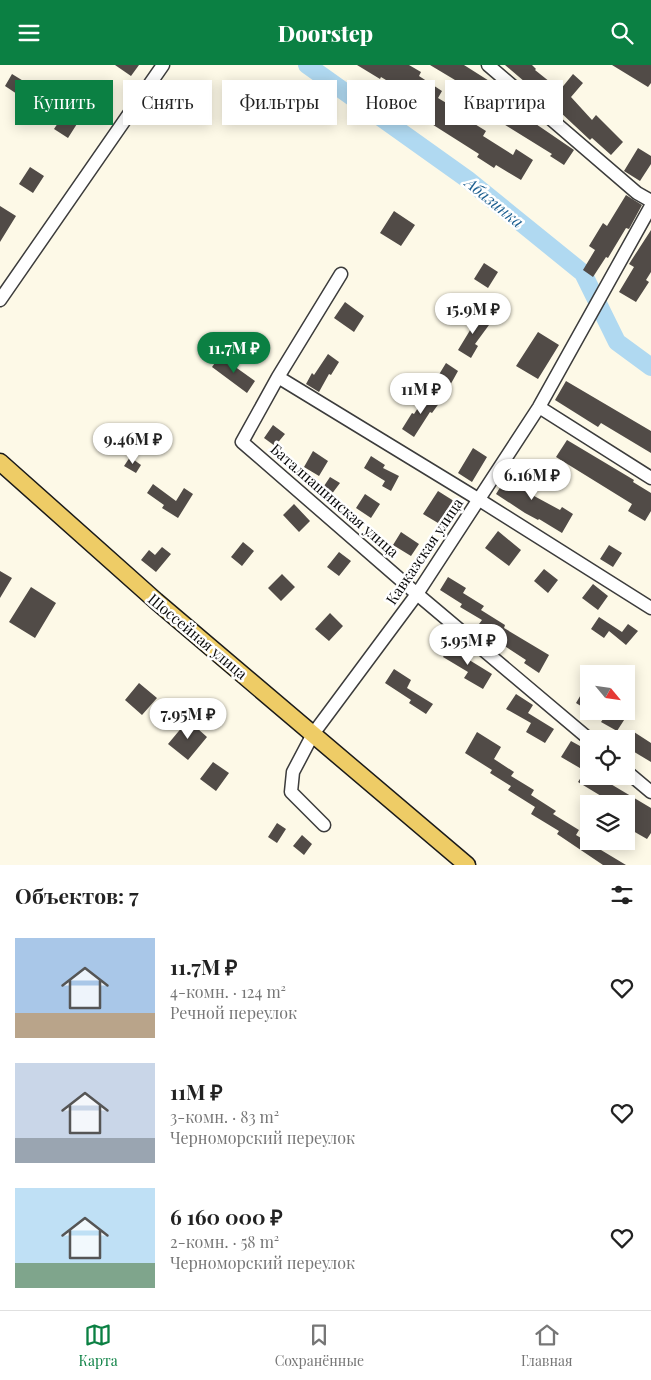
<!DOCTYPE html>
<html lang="ru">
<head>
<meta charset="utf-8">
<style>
	body { margin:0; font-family:"Playfair Display",serif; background:#f2f2f2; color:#222; height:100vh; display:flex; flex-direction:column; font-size:19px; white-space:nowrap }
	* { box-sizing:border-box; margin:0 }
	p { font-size:16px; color:#767676 }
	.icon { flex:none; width:28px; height:28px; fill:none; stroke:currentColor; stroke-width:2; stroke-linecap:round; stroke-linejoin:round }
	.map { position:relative; height:800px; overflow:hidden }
	.drawer { display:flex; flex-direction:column; background:#fff; flex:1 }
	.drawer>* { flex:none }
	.banner { position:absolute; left:15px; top:15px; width:621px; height:45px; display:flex; gap:10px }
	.needle { width:32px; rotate:119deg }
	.buttons { position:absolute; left:580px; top:600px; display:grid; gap:10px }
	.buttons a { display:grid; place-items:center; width:55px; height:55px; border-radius:0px; background:#fff; box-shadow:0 2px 12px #0003; font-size:25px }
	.price { position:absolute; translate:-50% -42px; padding:0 11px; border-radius:18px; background:#fff; color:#222; font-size:16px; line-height:32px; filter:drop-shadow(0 1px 2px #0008) }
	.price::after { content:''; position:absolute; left:50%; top:30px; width:15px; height:11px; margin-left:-8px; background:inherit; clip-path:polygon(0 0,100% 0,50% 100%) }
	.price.selected { background:#0b8043; color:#fff }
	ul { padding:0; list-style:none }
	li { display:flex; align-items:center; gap:15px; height:125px; padding:0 15px }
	li span { display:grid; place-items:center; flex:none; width:140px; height:100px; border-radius:0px; color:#555 }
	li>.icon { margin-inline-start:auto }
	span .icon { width:60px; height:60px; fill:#fffc; stroke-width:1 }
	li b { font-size:21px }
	h2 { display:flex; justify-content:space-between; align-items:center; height:60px; padding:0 15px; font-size:21px }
	.chip { padding:0 18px; border-radius:0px; background:#fff; box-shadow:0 2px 12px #0003; font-size:18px; line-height:45px }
	.chip.selected { background:#0b8043; color:#fff }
	header { display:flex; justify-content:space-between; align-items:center; height:65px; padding:0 15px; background:#0b8043; color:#fff; font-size:22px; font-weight:800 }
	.tab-bar { display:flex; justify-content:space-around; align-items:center; height:70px; border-top:1px solid #e0e0e0; background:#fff; font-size:14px; color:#767676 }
	.tab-bar a { display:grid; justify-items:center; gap:2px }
	.tab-bar .selected { color:#0b8043 }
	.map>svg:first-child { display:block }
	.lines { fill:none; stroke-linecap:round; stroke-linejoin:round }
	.river { stroke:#b0d9f1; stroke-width:18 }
	.building { fill:#514b47 }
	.minor-casing { stroke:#3c3c3c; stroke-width:15 }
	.major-casing { stroke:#1a1a1a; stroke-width:19 }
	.minor { stroke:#fff; stroke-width:12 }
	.major { stroke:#ec6; stroke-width:16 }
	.labels { text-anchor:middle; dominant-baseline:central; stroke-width:5; stroke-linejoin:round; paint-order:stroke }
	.street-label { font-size:15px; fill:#090909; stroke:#fff }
	.water-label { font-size:16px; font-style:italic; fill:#1e6090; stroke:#fff }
</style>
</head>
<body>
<header><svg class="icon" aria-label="menu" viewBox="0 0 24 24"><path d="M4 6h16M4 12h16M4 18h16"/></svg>Doorstep<svg class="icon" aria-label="search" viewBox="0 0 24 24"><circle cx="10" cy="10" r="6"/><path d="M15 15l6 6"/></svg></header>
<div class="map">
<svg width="651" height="800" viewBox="0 0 651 800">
	<rect width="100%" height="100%" fill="#fdf9e7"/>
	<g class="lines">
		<path class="river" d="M307 0 467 114 583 208 617 277 651 302"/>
	</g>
	<path class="building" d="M115 0H139L131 11Z
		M357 0H409L421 7 419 11 442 26 438 33 463 48 462 51 486 66 483 71 513 90 516 84 533 95 521 115 496 100 494 103 477 92 479 89 427 56 432 48 412 35 414 32 381 12 380 14Z
		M430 0H464L505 26 519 37 516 42 535 54 533 57 574 85 564 100 550 91 552 89 486 48 490 40 463 24 465 21Z
		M505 0H532L536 4 535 5 560 25 573 9 583 18 571 32 592 55 596 50 623 77 611 90 592 73 590 75 559 46 530 24 532 23Z
		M612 0H651V18L648 22Z
		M12 9 25 17 17 29 5 21Z
		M81 23 98 34 86 53 82 51 68 73 54 64Z
		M638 83 651 91V99L640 116 624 106Z
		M30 102 44 111 33 128 19 119Z
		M626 130 642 140 629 164 626 163 608 193 606 192 593 212 583 205 595 185 589 181 603 158 607 161Z
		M0 141 16 151 0 177Z
		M394 146 415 160 401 181 380 168Z
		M651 165V207L646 215 649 217 636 237 619 227 634 202 629 199Z
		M484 198 498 207 488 223 474 214Z
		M345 237 364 251 354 267 334 253Z
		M473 247 489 260 475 279 478 281 471 293 458 285 472 262 466 257Z
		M538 267 559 280 538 314 516 301Z
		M328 289 339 297 331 310 329 309 319 327 306 319 312 308 314 310Z
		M220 291 255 316 247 328 212 302Z
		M446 298 458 306 448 324 435 316Z
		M566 316 651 366V388L601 358 598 362 555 335Z
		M427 329 440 337 432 348 430 347 414 372 402 364 412 348 414 349Z
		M273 360 285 369 275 381 264 373Z
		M567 375 634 415 633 417 651 428V446L645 456 628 446 632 439 556 392Z
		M473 383 487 392 472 417 458 408Z
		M313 386 328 396 319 411 304 402Z
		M371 391 385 400 383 403 399 411 391 426 382 421 385 416 364 403Z
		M130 392 141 400 136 408 124 401Z
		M514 400 532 411 523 425 560 445 562 442 573 449 562 468 539 454 538 455 525 448 496 429Z
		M330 412 340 418 331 430 322 424Z
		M153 419 176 436 184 423 193 429 178 453 162 443 164 440 147 428Z
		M438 426 457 438 443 461 423 449Z
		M365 429 380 439 371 453 356 443Z
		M294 439 310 456 299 467 283 450Z
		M498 466 521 485 509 501 485 483Z
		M401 467 419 479 411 491 393 480Z
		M243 477 254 486 242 501 231 492Z
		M609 480 622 488 613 502 600 494Z
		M162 482 171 489 156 507 141 495 149 485 155 490Z
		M339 487 351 496 339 511 327 502Z
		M544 504 558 515 548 528 534 516Z
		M0 506 12 513 0 533Z
		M282 509 295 522 281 536 268 523Z
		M448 512 466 523 463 528 484 541 481 545 505 560 504 563 549 590 539 608 524 598 526 595 500 578 503 574 479 559 482 555 460 542 462 539 440 525Z
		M593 519 608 531 598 545 582 533Z
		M31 522 56 538 35 573 9 557Z
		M330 548 343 561 329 576 315 564Z
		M599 552 622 567 628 559 638 566 626 580 609 566 604 573 591 564Z
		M451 578 469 589 466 593 492 609 483 624 464 613 468 607 443 592Z
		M394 604 411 615 407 623 433 639 426 649 409 638 411 635 385 618Z
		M589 616V646L576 638Z
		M139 618 157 633 142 650 125 635Z
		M516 629 533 640 528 648 554 664 545 678 526 667 531 658 506 644Z
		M590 646H617L626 652 617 666 601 657 603 654Z
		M188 655 207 672 188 695 168 679Z
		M477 667 501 682 494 694 514 707 511 711 534 725 531 730 556 746 553 749 579 765 576 770 626 800H603L557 769 559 766 531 749 535 742 508 725 511 721 490 708 492 705 465 688Z
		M634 667 651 678V697L626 682Z
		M571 676 589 686V711H606L604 715 651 743V768L647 774 626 762V739H603L606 734 578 717 585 706 561 692Z
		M213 697 229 708 216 726 200 714Z
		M277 758 286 764 277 778 268 772Z
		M302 770 312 779 304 790 293 781Z"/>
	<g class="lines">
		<g class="minor-casing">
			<path id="minor" d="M488 0 637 128 651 136
				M341 209 278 312 242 377 417 529 589 674
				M0 235 163 0
				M278 312 478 434 651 543
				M539 342 651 413
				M626 706 651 727
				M324 760 291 727 293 707 313 669 417 529 539 342 651 141"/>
		</g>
		<g class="major-casing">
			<path id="major" d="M0 397 156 536 467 800"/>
		</g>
		<use href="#minor" class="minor"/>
		<use href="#major" class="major"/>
	</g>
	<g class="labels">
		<g class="street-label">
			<text transform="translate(335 435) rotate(41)">Баталпашинская улица</text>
			<text transform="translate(424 486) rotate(-56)">Кавказская улица</text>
			<text transform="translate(198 571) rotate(40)">Шоссейная улица</text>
		</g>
		<g class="water-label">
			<text transform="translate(495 137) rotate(39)">Абазинка</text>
		</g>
	</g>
</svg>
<div class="buttons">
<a><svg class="needle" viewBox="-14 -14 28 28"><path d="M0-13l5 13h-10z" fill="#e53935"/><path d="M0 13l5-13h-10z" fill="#767676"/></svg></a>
<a><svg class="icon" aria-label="locate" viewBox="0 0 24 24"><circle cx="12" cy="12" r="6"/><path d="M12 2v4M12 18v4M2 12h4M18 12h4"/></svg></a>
<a><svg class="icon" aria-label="layers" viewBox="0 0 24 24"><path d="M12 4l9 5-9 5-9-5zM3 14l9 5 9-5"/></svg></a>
</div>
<b class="price" style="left:473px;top:270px">15.9M ₽</b>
<b class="price selected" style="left:234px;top:309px">11.7M ₽</b>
<b class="price" style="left:421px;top:350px">11M ₽</b>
<b class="price" style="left:133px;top:400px">9.46M ₽</b>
<b class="price" style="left:532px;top:436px">6.16M ₽</b>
<b class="price" style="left:468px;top:601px">5.95M ₽</b>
<b class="price" style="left:188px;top:675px">7.95M ₽</b>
<div class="banner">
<a class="chip selected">Купить</a>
<a class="chip">Снять</a>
<a class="chip">Фильтры</a>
<a class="chip">Новое</a>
<a class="chip">Квартира</a>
</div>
</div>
<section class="drawer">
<h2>Объектов: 7<svg class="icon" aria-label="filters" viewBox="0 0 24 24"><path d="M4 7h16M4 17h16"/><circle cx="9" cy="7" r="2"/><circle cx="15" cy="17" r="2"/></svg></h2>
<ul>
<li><span style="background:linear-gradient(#a9c7e8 75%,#b9a48a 0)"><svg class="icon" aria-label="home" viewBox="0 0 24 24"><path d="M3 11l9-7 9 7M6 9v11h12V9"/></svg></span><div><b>11.7M ₽</b><p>4-комн. · 124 m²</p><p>Речной переулок</p></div><svg class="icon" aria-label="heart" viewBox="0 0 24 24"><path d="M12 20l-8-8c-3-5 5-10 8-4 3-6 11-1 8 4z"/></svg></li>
<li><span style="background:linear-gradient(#c9d6e8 75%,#9aa5b1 0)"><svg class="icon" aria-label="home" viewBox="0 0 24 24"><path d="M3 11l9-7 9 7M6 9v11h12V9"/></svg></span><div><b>11M ₽</b><p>3-комн. · 83 m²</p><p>Черноморский переулок</p></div><svg class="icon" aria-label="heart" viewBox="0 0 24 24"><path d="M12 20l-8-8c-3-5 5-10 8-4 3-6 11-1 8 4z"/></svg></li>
<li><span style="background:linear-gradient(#bfe0f5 75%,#7fa58c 0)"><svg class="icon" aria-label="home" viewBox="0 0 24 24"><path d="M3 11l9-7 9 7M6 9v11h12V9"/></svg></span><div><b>6 160 000 ₽</b><p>2-комн. · 58 m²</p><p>Черноморский переулок</p></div><svg class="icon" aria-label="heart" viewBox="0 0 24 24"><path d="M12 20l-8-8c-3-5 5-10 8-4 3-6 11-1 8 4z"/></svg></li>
</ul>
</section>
<nav class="tab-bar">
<a class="selected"><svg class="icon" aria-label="map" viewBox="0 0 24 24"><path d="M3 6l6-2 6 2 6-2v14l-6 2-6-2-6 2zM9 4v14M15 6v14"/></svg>Карта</a>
<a><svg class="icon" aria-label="saved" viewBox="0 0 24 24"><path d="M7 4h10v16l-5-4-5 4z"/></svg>Сохранённые</a>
<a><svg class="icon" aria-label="home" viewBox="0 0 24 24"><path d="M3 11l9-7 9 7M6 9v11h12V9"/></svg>Главная</a>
</nav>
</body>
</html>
